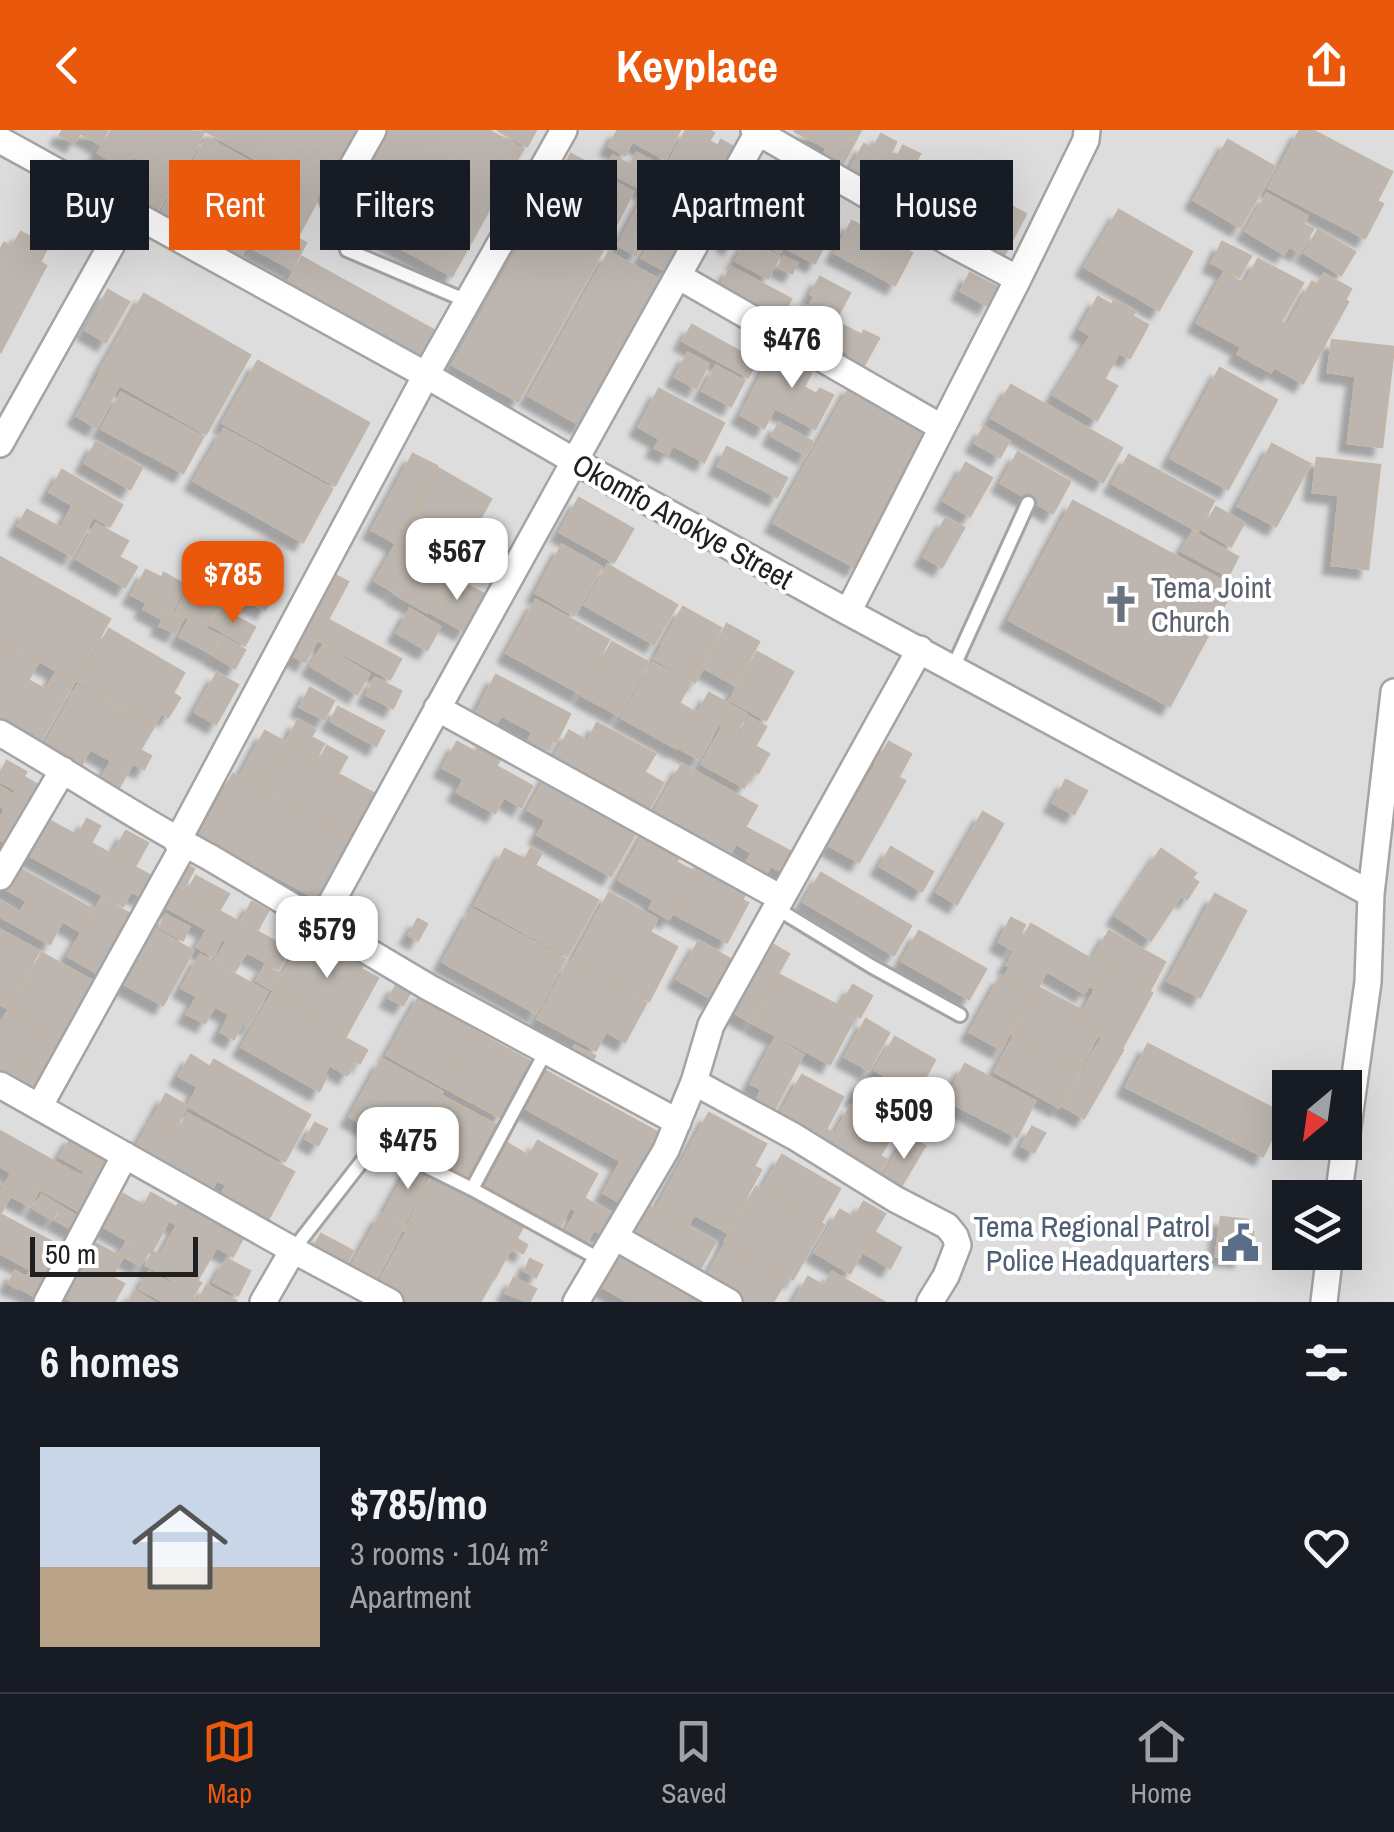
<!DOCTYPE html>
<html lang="en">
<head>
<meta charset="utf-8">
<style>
	body { margin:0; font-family:"Archivo Narrow",sans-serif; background:#20242c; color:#f1f3f6; height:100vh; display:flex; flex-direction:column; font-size:38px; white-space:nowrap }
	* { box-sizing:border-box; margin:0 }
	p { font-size:32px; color:#9ea1a6 }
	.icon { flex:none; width:55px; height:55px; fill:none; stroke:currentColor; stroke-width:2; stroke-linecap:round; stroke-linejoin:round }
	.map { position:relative; height:1172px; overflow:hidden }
	.sheet { display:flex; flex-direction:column; background:#171b24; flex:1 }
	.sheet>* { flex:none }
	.banner { position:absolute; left:30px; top:30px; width:1335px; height:90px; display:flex; gap:20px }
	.needle { width:65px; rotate:209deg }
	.controls { position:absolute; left:1272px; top:940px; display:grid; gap:20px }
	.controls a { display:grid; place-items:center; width:90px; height:90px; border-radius:0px; background:#171b24; box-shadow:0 10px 40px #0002; font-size:50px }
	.scale { position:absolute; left:30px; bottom:25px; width:168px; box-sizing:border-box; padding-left:10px; border:5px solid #202020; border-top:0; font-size:28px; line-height:35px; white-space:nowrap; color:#202020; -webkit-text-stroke:8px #fff; paint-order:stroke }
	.price { position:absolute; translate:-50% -85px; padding:0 22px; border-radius:20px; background:#fff; color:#222; font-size:32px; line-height:65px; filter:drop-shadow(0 2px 5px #0008) }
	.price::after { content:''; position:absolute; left:50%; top:60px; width:30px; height:22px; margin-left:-15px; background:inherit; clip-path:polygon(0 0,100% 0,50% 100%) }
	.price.on { background:#ea580c; color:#fff }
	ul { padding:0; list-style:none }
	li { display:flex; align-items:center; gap:30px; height:250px; padding:0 40px }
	li span { display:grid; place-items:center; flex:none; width:280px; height:200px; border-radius:0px; color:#555 }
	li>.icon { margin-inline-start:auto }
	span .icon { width:120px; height:120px; fill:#fffc; stroke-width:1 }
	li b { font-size:42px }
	h2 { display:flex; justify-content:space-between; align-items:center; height:120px; padding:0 40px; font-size:42px }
	.chip { padding:0 35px; border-radius:0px; background:#171b24; box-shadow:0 10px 40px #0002; font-size:35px; line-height:90px }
	.chip.on { background:#ea580c; color:#fff }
	header { display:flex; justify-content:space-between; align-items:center; height:130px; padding:0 40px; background:#ea580c; color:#fff; font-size:45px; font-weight:700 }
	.tab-bar { display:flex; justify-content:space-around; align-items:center; height:140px; border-top:2px solid #363941; background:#171b24; font-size:28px; color:#9ea1a6 }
	.tab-bar a { display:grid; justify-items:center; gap:5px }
	.tab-bar .on { color:#ea580c }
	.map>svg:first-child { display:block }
	.residential { fill:#dedddd; fill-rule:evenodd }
	.building { fill:#bdb6b0; stroke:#c1b5aa; stroke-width:2.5; filter:url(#shadow) }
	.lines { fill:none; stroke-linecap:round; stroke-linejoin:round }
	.lane-casing { stroke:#a4a4a4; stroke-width:18 }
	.street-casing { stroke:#a4a4a4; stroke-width:30 }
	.lane { stroke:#fff; stroke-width:12 }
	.street { stroke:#fff; stroke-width:25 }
	.labels { text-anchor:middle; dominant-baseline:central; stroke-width:8; stroke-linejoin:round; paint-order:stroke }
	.street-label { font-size:30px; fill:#202020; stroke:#fff }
	.worship-label { font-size:30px; fill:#5b616d; stroke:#fff; text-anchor:start }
	.service-label { font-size:30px; fill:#4e5e75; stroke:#fff; text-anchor:end }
</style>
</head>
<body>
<header><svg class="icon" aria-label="back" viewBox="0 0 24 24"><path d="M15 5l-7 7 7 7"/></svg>Keyplace<svg class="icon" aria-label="share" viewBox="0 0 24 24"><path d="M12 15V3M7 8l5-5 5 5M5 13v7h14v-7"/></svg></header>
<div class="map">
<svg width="1394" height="1172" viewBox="0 0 1394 1172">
	<defs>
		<filter id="shadow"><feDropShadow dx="-9" dy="9" stdDeviation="2.5" flood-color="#0004"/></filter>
	</defs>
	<rect width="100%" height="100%" fill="#f0ede7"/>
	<path class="residential" d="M0 0H1394V1172H0ZM1290 958H1345V1012H1290ZM1290 1068H1345V1122H1290Z"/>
	<path class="building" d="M63 0H108L100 14 80 3 74 13 60 5Z
		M112 0H111H155L138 29 133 26 130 31 127 30 125 34 116 29 114 32 98 23Z
		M156 0 204 2 174 57 136 36Z
		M204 0H354L357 2 322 66Z
		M379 0H488L523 19 452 146 334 81Z
		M497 0H536L527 16Z
		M618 0H680L665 29 632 11 625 25 609 16Z
		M686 0H708L714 3 709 11 718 16 721 10 732 16 711 55 669 33Z
		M861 0 838 43 819 32 827 18 794 1Z
		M1300 0H1312L1392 42 1377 71 1383 74 1365 108 1269 58Z
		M881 4 896 12 891 23 898 26 903 16 920 24 902 58 883 49 877 61 847 46 864 14 873 19Z
		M207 8 281 49 253 100 179 59Z
		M1228 10 1275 37 1240 97 1194 70Z
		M637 23 659 35 646 61 605 40 613 26 630 35Z
		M571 24 586 32 567 68 552 60Z
		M929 33 947 42 949 37 963 45 960 49 973 56 951 98 907 75Z
		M771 37 781 42 761 80 751 75Z
		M134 38 170 58 154 86 119 66Z
		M594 41 633 62 616 95 576 74Z
		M685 44 718 62 709 78 676 60Z
		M286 49 319 67 297 108 306 113 292 139 249 116Z
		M650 56 668 66 636 125 618 115Z
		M175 60 253 103 235 137 156 93Z
		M983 61 1026 84 1003 127 991 121 988 127 960 105Z
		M1267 64 1307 86 1303 94 1313 99 1300 122 1289 116 1284 124 1246 101Z
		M548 66 613 102 518 271 453 235Z
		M676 68 706 83 689 104 664 91Z
		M822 69 839 79 835 87 838 89 815 133 786 118 810 72 818 76Z
		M751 79 791 100 780 122 740 101Z
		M1119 80 1192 122 1159 180 1085 137Z
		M852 91 912 123 895 155 835 123Z
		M660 96 684 109 679 117 685 120 677 136 670 133 666 141 642 128Z
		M731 100 738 104 732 116 725 111Z
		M1318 100 1355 122 1341 145 1305 123Z
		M21 102 48 116 40 132 46 136 0 223V120L4 113 12 117Z
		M747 111 779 127 768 148 736 131Z
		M1222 112 1251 126 1239 147 1212 133Z
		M609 122 661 151 581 295 529 266Z
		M302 127 437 202 418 236 283 161Z
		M784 127 797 133 792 143 779 137Z
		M1258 129 1303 153 1281 192 1288 196 1312 152 1317 155 1324 144 1351 159 1345 170 1348 172 1303 253 1274 237 1271 242 1238 224 1242 217 1197 193 1224 143 1245 154Z
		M731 137 791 169 778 194 769 188 771 183 721 156Z
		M970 143 997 157 987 175 961 161Z
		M820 147 850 163 838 185 836 184 833 190 862 205 864 201 879 208 859 244 844 236 850 224 824 210 817 222 795 211 801 197 795 194 805 175 809 177 815 166 811 164Z
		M108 160 129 172 106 212 86 200Z
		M144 164 250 225 206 304 99 243Z
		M1098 167 1112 175 1114 170 1135 182 1132 186 1148 195 1130 228 1119 223 1104 249 1117 256 1097 290 1054 265 1091 206 1080 199Z
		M692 195 757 231 748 247 683 211Z
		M1332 210 1394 217 1382 317 1348 313 1356 246 1328 242Z
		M688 223 708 234 696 258 675 247Z
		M788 223 814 237 804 257 816 264 820 259 833 265 815 299 751 265 769 231 780 237Z
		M258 231 369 293 335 355 223 293Z
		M716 236 744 251 731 276 703 261Z
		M1220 238 1277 270 1228 359 1171 328Z
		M99 246 118 257 96 297 77 286Z
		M851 255 932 300 855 437 774 393Z
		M1011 255 1122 318 1103 352 992 288Z
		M659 259 724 293 704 332 673 315 668 324 655 318 660 309 639 297Z
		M121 263 203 307 183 343 102 299Z
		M750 268 773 281 764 298 741 285Z
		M779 293 813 312 806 325 772 306Z
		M984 297 1009 311 1000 327 975 313Z
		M224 299 332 359 303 412 194 351Z
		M96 312 142 338 130 359 85 333Z
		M1272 314 1310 334 1276 396 1238 376Z
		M727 317 787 348 777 367 718 336Z
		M1018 322 1070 352 1053 383 1001 353Z
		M413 324 437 336 396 413 372 400Z
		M1129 325 1214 371 1198 401 1113 354Z
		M1317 328 1380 335 1368 439 1332 435 1339 365 1313 362Z
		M966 333 992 348 970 386 944 371Z
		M438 338 491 369 469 408 416 378Z
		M62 340 122 375 110 396 50 362Z
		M579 368 633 399 614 432 560 402Z
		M1073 371 1234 457 1170 576 1009 490Z
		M72 377 92 388 72 426 18 396 27 380 61 398Z
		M1216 377 1244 393 1231 416 1203 400Z
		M416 379 433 390 393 461 375 451Z
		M946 388 964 398 942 437 924 427Z
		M434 390 484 418 475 433 426 405Z
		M96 394 128 411 119 427 137 437 125 457 77 429Z
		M1193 402 1238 427 1228 446 1182 421Z
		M426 408 459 426 427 482 395 464Z
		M562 415 601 437 574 485 536 463Z
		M0 427 110 489 75 551 0 508Z
		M224 432 276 461 265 480 213 451Z
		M608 435 677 475 654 514 585 475Z
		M146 440 160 447 146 472 132 465Z
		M164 443 185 455 171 481 166 479 161 488 144 479Z
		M333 444 348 452 305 532 290 524Z
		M195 446 208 453 189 488 176 482Z
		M450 446 484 464 464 501 430 482Z
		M209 453 226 462 206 497 190 488Z
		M536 470 609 510 580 563 507 523Z
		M683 477 721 498 700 536 662 515Z
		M220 478 255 497 245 515 211 495Z
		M410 479 440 497 427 520 397 503Z
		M168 481 183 489 175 503 160 496Z
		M189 490 220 506 211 523 180 507Z
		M329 490 401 529 390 549 318 510Z
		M727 494 759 512 735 555 703 537Z
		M109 499 184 543 173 563 180 568 168 587 161 583 154 596 79 552Z
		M223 507 245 520 235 538 213 525Z
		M0 512 38 533 28 550 46 560 56 543 73 553 41 610 0 588Z
		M612 512 648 532 619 585 583 566Z
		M323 516 369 544 357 564 311 536Z
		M662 517 702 540 695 552 655 529Z
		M757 522 793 542 766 590 730 570Z
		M653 533 690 553 679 573 696 583 676 618 622 588Z
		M217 543 238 555 216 594 195 582Z
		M496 545 570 584 556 612 550 609 539 630 523 622 533 602 501 585 491 604 471 593Z
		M375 548 401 561 393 578 367 565Z
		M78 556 153 598 140 620 151 626 144 639 133 633 119 657 102 647 112 631 90 619 81 635 45 615Z
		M310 558 334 571 324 589 300 577Z
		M709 563 729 574 699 629 679 618Z
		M730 575 746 584 735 604 719 595Z
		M338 577 384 601 376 616 331 591Z
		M749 587 766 597 755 616 769 624 758 643 754 641 744 657 702 634 722 598 738 607Z
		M298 590 315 600 311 607 324 614 315 630 286 613Z
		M597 593 655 624 644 642 663 653 643 689 570 650 576 638 555 627 569 601 588 611Z
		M265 601 285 612 260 656 241 645Z
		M487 608 506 619 496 636 532 656 521 677 504 667 495 683 457 662 464 649 443 638 457 612 479 624Z
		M889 612 911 624 899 646 876 633Z
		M285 615 375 664 352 706 262 656Z
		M327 616 347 627 338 643 319 632Z
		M7 631 26 642 16 660 0 651V644Z
		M682 634 757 676 745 697 797 725 786 744 771 735 760 753 741 742 752 723 736 713 725 733 650 690Z
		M876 635 905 651 859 732 830 716Z
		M549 642 641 693 611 746 538 705 546 690 528 680Z
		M233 644 351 708 318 769 200 705Z
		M24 647 45 659 12 716 0 709V689Z
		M1066 650 1087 661 1074 684 1053 673Z
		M0 657 12 664 4 678 0 676Z
		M983 682 1003 694 957 774 937 762Z
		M43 687 78 706 87 689 100 696 91 713 153 747 143 767 131 761 123 776 23 722Z
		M648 697 685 717 676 732 695 742 669 789 650 778 654 770 619 750Z
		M126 701 148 713 135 736 113 724Z
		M891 717 933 742 922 761 880 736Z
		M531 718 541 724 535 735 525 729Z
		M505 719 598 770 567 826 475 775Z
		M1161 719 1196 743 1192 748 1198 752 1187 769 1181 765 1151 810 1116 786Z
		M705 728 751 752 742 770 748 773 727 812 675 784Z
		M181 732 194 739 183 759 170 752Z
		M13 735 92 779 80 801 1 756Z
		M821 743 911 796 894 825 804 772Z
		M196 746 229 764 220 779 188 761Z
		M179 759 289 819 278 839 168 778Z
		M609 763 657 789 650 802 677 817 649 871 573 830Z
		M1215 764 1246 781 1200 867 1168 851Z
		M102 768 137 788 103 846 68 826Z
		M0 771 21 783 14 794 0 786Z
		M27 771 62 791 50 814 14 794Z
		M252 772 268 781 258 799 242 790Z
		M472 779 565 829 536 883 443 832Z
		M166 785 189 797 183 810 160 797Z
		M1011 788 1025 795 1012 819 999 812Z
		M418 789 427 794 418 810 409 805Z
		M1031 794 1106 838 1094 858 1089 855 1084 863 1047 841 1034 863 1005 846 1010 837 1007 835Z
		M155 799 193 821 163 875 124 854Z
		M0 800 39 821 8 878 0 874Z
		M207 800 222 808 213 826 197 817Z
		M308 800 365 832 361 839 378 848 348 902 274 861Z
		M919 801 986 839 969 869 902 831Z
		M1109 801 1165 832 1150 860 1093 829Z
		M699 811 735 832 714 870 677 849Z
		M226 812 246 823 235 841 216 830Z
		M772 814 789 824 751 892 733 882Z
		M42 823 94 852 63 907 11 878Z
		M200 825 267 862 249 895 182 858Z
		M569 832 646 873 625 912 606 901 596 920 538 889Z
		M265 836 280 844 272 859 257 851Z
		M1107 838 1152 863 1122 918 1077 893Z
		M780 845 856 885 830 934 754 894Z
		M1001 846 1032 863 1001 919 970 902Z
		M397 854 411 861 403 875 389 868Z
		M853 855 872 866 860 887 841 875Z
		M1038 857 1081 880 1074 894 1097 906 1079 939 1013 904Z
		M422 862 480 894 444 957 387 925Z
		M273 863 347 904 324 944 327 946 319 961 242 917Z
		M197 867 214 877 205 893 187 884Z
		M9 880 43 899 11 955 0 949V895Z
		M229 886 242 893 234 909 221 902Z
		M866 889 889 903 869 940 845 927Z
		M44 900 62 910 30 967 13 957Z
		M477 902 531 932 500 987 446 958Z
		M1014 906 1079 941 1059 977 995 942Z
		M895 907 935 930 916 964 875 940Z
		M345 908 367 920 360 933 355 931 347 945 330 935Z
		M1102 908 1123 920 1084 988 1063 976Z
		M775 909 803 925 770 987 753 978 762 959 751 954Z
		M1148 914 1284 984 1263 1026 1126 957Z
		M575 916 595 926 587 939 568 929Z
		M191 925 210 937 214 930 310 985 285 1031 188 976 198 957 179 946Z
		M382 929 442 962 413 1014 386 1000 383 1005 350 987Z
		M965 934 1035 971 1017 1007 946 970Z
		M546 941 657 1002 651 1013 657 1017 625 1075 604 1063 621 1031 525 978Z
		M802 945 843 967 826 999 832 1003 824 1019 776 993Z
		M862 952 885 964 876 979 854 966Z
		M900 957 923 969 914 985 891 972Z
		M166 964 187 976 175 999 154 987Z
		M442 966 496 995 468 1046 414 1017Z
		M851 975 895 999 880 1026 887 1030 877 1047 827 1019Z
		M709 983 766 1014 754 1036 761 1040 727 1102 694 1084 688 1095 657 1078Z
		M188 984 294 1042 265 1095 218 1070 227 1055 217 1050 208 1066 133 1024 152 989 177 1003Z
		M315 993 327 999 318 1015 306 1009Z
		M1032 997 1045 1003 1034 1022 1022 1016Z
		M0 1001 82 1047 91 1030 112 1042 88 1086 0 1036Z
		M73 1005 95 1017 82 1039 60 1027Z
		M907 1006 925 1016 900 1058 883 1048Z
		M538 1011 597 1044 584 1068 615 1086 604 1105 594 1099 585 1114 565 1102 577 1081 570 1077 560 1096 484 1054 507 1013 529 1026Z
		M97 1016 121 1029 115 1041 91 1028Z
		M782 1025 840 1059 821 1092 763 1058Z
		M412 1032 432 1042 404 1093 385 1082Z
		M436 1042 526 1091 494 1149 405 1101Z
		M10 1046 38 1061 30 1076 2 1061Z
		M756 1057 824 1095 793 1149 725 1111Z
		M0 1063 9 1068 0 1084 67 1120 50 1150 0 1123Z
		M151 1063 176 1077 151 1123 104 1097 123 1064 144 1076Z
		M42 1065 60 1076 52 1089 34 1079Z
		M864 1072 885 1084 850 1143 815 1122 840 1080 854 1088Z
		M179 1073 243 1108 233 1126 169 1090Z
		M650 1076 715 1112 696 1146 631 1110Z
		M63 1078 84 1091 78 1102 56 1090Z
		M381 1084 404 1096 373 1153 350 1140Z
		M1221 1087 1248 1090 1247 1101 1253 1102 1251 1120 1244 1119 1242 1129 1216 1126Z
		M177 1096 216 1118 198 1149 180 1138 173 1150 146 1135 153 1122 160 1126Z
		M406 1103 493 1149 480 1172H406L377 1157Z
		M876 1103 901 1118 890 1138 865 1123Z
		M321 1104 353 1121 344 1138 312 1121Z
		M517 1109 527 1115 523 1123 512 1117Z
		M90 1110 122 1128 113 1145 80 1127Z
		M126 1113 147 1124 140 1135 120 1124Z
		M725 1114 787 1148 773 1172H743L705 1150Z
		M622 1125 675 1156 666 1172H629L603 1157Z
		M76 1127 124 1154 114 1172H74L55 1161Z
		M227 1129 250 1141 238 1165 214 1152Z
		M530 1129 542 1135 536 1147 525 1141Z
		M15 1141 24 1146 17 1158 9 1153Z
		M149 1142 174 1156 181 1143 201 1153 192 1167 201 1172H165L140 1159Z
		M832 1142 884 1172H794L808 1147 824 1156Z
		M29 1143 50 1155 42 1170 20 1158Z
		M514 1148 536 1159 529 1172 506 1163Z
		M207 1155 236 1171 235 1172H207L200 1168Z
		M675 1157 702 1172H667Z
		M135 1161 153 1172H129Z"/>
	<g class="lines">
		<g class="lane-casing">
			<path id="lane" d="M347 120 467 171
				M953 538 1028 373
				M776 778 871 836 960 885
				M472 1059 546 921
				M293 1120 377 1012 472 1059 601 1130"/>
		</g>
		<g class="street-casing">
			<path id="street" d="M754 0 950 113 1018 149
				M0 10 426 245 576 332 848 482 1371 764
				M333 71 373 0
				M678 146 941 297
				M0 314 130 82
				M848 482 1018 149 1086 10 1087 0
				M920 519 711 895 694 952 795 1007 895 1069 947 1096 955 1106 958 1115 946 1146 930 1172
				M437 578 781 768
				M0 603C71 644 139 690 211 728L428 857 678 992
				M177 712 426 245 564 0
				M0 747 63 640
				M320 794C463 529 611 266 758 2
				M0 955 293 1120 390 1172
				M39 977 184 715
				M1338 1068 1368 852 1371 764 1394 562
				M615 1107 729 1172
				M47 1172 125 1025
				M263 1172 293 1120
				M576 1172 666 1020 694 952
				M1324 1172 1330 1122"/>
		</g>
		<use href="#lane" class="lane"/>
		<use href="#street" class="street"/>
	</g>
	<defs>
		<g id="church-bare" transform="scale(3)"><path d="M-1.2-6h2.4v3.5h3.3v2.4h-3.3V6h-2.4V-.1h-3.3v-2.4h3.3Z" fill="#6b7280" stroke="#fff" stroke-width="2.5" paint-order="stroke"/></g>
		<g id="civic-bare" transform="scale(3)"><path d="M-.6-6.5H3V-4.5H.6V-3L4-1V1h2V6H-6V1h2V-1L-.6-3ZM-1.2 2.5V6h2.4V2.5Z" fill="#5c6f8a" stroke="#fff" stroke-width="2.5" paint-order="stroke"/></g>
	</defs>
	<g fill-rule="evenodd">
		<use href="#church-bare" x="1121" y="474"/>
		<use href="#civic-bare" x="1240" y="1113"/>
	</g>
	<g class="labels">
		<g class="street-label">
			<text transform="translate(683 391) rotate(29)">Okomfo Anokye Street</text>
		</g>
		<g class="worship-label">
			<text x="1151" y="457">Tema Joint<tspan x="1151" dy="34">Church</tspan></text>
		</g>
		<g class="service-label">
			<text x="1210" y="1096">Tema Regional Patrol<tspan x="1210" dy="34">Police Headquarters</tspan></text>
		</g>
	</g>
</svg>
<div class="controls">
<a><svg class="needle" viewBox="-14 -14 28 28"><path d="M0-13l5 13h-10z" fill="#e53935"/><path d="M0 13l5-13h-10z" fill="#9ea1a6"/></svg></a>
<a><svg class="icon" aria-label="layers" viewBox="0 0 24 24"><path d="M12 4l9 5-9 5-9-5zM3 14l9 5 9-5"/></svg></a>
</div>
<div class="scale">50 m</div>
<b class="price" style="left:792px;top:261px">$476</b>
<b class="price" style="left:457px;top:473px">$567</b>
<b class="price on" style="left:233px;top:496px">$785</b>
<b class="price" style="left:327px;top:851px">$579</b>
<b class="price" style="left:904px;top:1032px">$509</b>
<b class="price" style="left:408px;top:1062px">$475</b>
<div class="banner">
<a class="chip">Buy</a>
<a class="chip on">Rent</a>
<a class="chip">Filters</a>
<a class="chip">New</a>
<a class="chip">Apartment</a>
<a class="chip">House</a>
</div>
</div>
<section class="sheet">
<h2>6 homes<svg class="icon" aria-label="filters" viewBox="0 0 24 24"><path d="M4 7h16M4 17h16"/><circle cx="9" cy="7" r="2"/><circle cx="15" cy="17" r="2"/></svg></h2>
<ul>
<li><span style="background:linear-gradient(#c9d6e8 60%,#b9a48a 0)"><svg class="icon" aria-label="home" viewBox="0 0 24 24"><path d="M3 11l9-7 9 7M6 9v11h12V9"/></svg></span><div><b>$785/mo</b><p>3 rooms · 104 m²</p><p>Apartment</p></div><svg class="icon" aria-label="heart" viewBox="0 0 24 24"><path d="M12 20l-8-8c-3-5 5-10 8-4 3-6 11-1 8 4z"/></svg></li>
</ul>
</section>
<nav class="tab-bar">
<a class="on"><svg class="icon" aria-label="map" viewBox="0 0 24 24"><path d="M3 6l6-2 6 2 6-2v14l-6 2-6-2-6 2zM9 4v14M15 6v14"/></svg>Map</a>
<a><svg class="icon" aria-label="saved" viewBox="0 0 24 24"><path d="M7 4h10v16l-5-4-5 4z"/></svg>Saved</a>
<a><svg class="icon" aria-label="home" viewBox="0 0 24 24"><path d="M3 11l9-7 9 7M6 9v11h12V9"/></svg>Home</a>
</nav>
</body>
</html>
